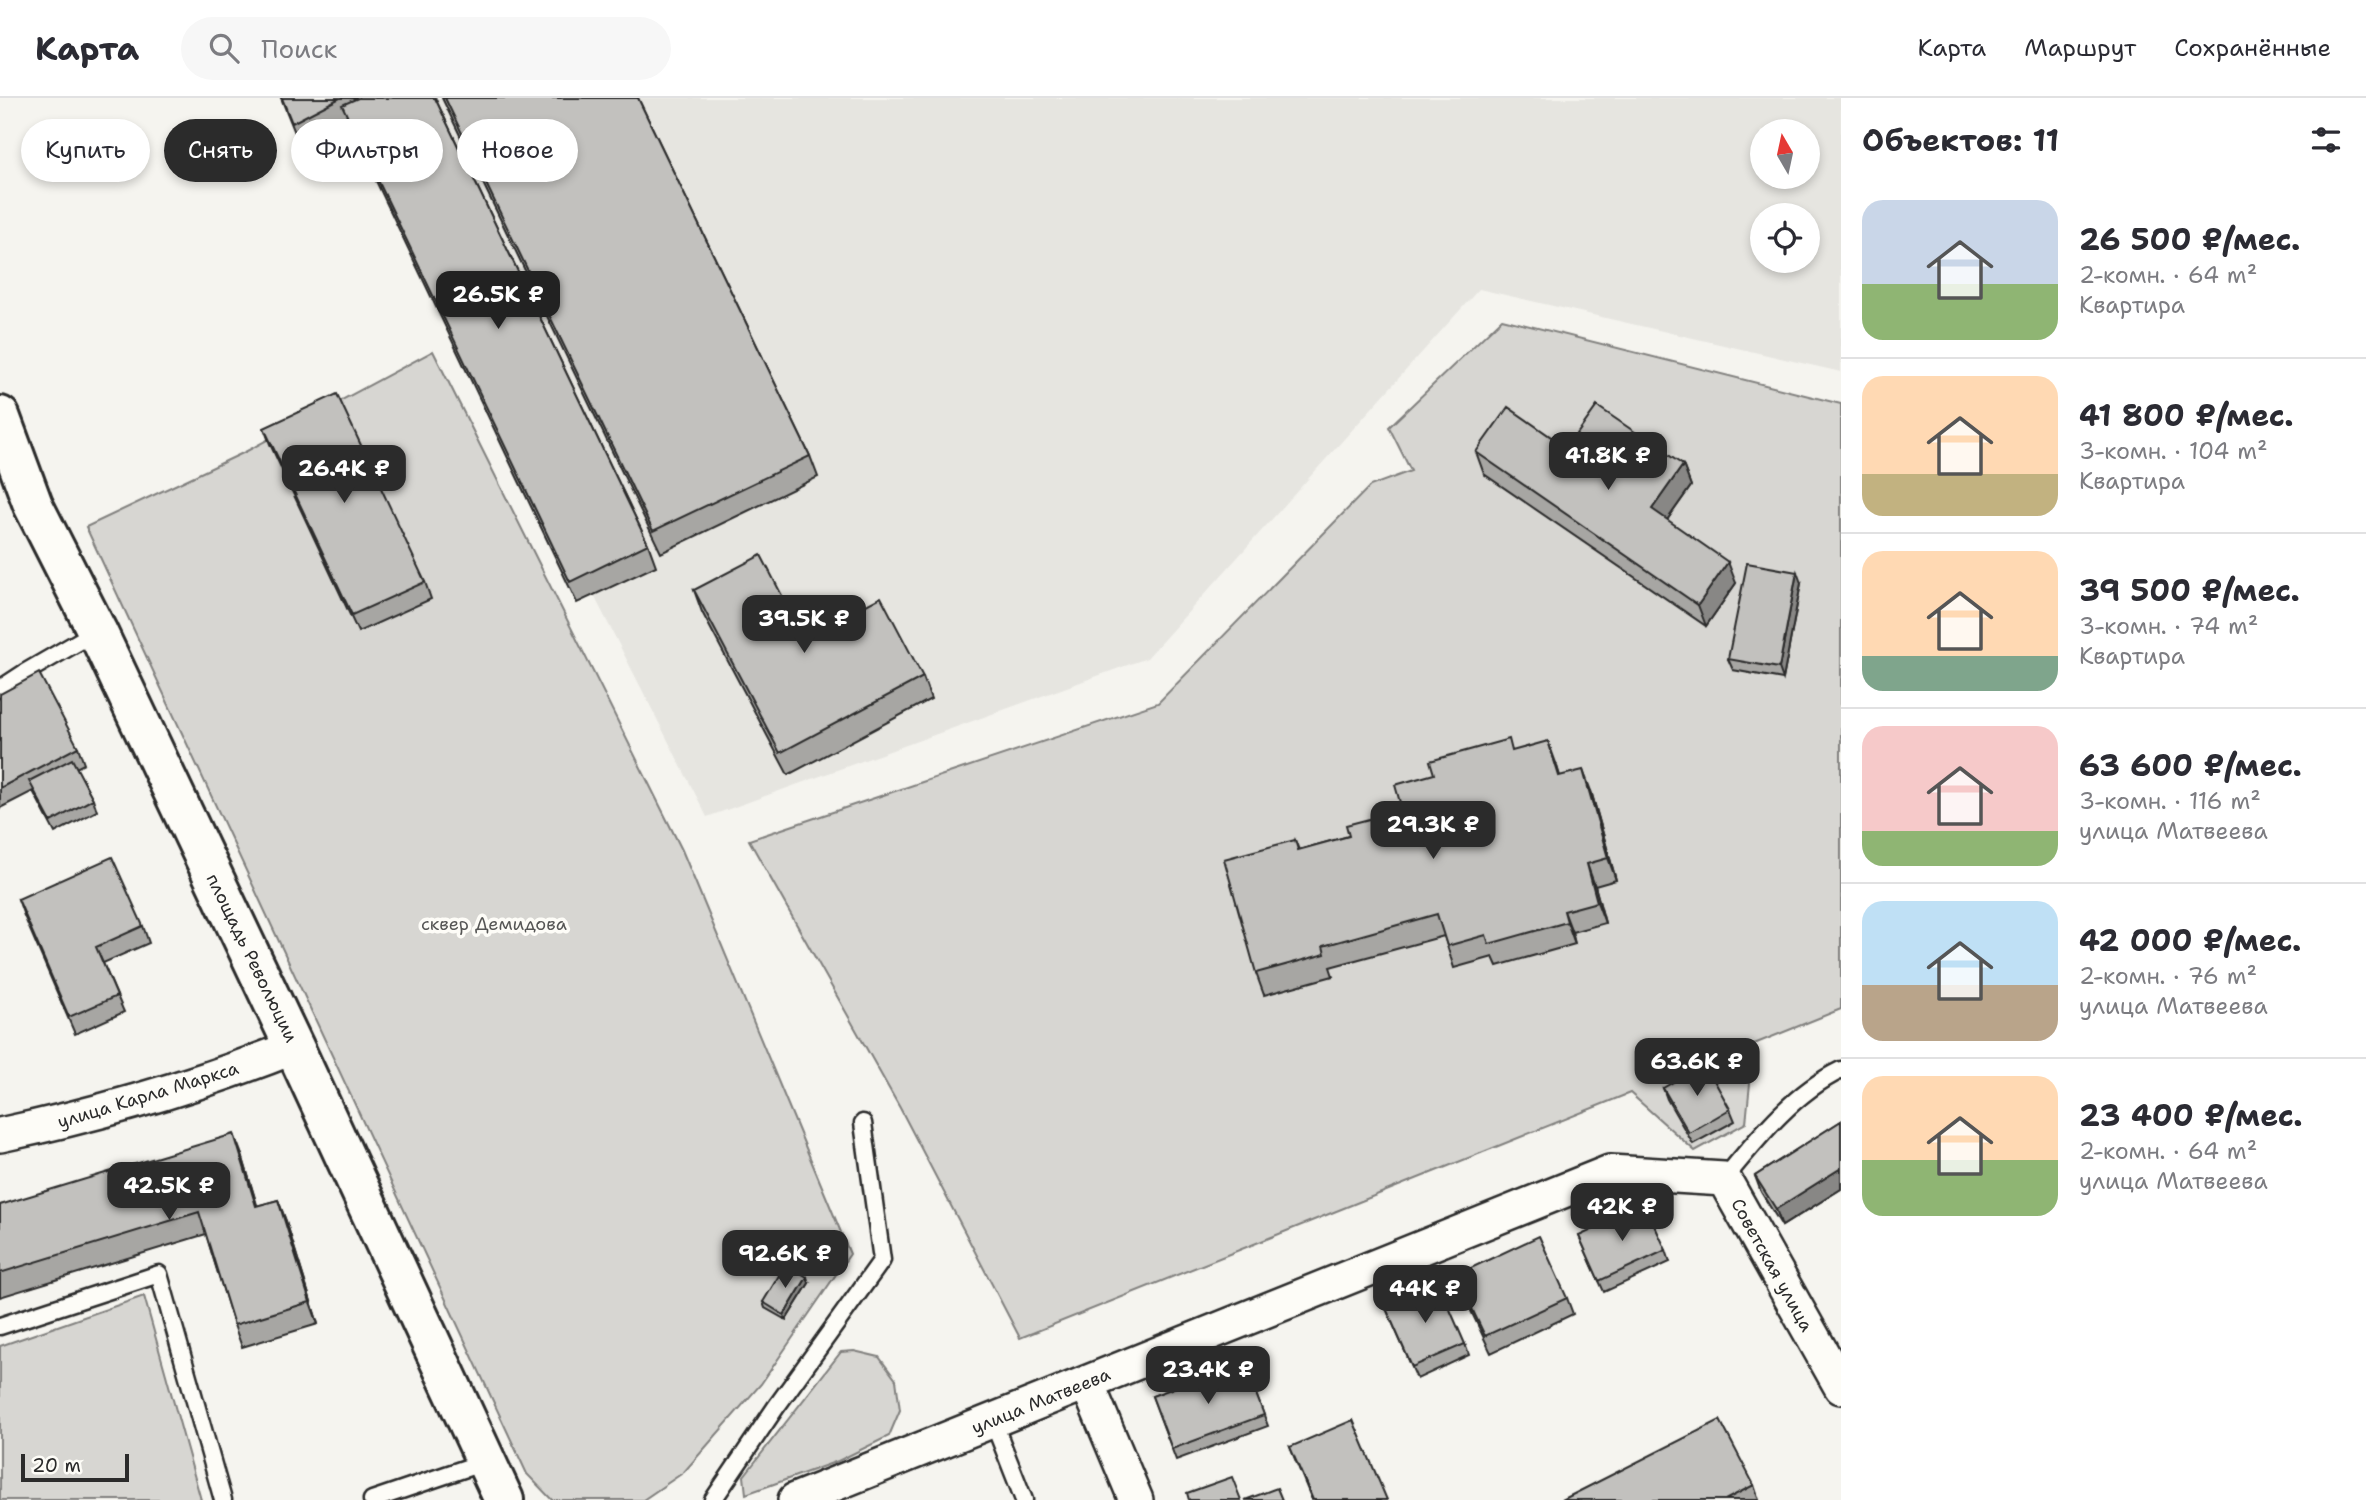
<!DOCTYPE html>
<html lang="ru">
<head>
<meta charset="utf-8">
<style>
	body { margin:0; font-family:"Shantell Sans",sans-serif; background:#f7f7f7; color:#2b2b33; height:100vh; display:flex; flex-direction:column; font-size:26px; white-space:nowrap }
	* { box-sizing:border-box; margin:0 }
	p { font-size:23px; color:#7c7c81 }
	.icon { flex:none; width:38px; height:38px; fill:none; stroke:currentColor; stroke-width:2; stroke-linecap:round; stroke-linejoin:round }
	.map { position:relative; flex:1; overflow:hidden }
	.sheet { display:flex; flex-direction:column; background:#fff; width:525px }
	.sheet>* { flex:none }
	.top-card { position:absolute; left:21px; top:21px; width:665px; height:63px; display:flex; gap:14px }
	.needle { width:46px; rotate:351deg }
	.buttons { position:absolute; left:1750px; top:21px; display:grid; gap:14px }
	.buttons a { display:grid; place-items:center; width:70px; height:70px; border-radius:50%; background:#fff; box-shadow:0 4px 10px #0003; font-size:35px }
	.scale { position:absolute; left:21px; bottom:18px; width:108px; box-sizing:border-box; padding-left:7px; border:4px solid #2b2b2b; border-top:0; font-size:19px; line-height:24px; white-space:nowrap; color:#2b2b2b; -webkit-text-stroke:5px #fdfcf7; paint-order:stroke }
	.price { position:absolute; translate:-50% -60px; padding:0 16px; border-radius:14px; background:#2b2b2b; color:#fff; font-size:23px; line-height:46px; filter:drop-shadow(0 2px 4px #0008) }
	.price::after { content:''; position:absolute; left:50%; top:42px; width:21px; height:16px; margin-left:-10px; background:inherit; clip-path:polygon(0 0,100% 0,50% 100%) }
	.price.active { background:#222; color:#fff }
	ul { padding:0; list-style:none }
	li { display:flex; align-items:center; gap:21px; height:175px; padding:0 21px }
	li+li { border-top:2px solid #e1e1e2 }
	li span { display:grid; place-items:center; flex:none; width:196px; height:140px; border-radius:21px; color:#555 }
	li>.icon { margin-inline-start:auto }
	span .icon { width:84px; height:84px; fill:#fffc; stroke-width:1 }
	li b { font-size:30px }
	h2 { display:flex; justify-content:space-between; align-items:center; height:84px; padding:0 21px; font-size:30px }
	.chip { padding:0 24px; border-radius:32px; background:#fff; box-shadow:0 4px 10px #0003; font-size:24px; line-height:63px }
	.chip.active { background:#2b2b2b; color:#fff }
	header { display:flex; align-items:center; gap:42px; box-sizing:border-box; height:98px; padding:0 35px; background:#fff; border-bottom:2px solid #e1e1e2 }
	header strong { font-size:33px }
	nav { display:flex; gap:38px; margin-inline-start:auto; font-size:24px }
	.search { width:490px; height:63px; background:#f7f7f7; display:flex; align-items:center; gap:18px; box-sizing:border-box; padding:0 24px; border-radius:38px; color:#7c7c81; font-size:26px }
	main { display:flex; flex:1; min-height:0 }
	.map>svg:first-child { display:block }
	.built { fill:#e6e5e0; fill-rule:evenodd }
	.green { fill:#d7d6d2; stroke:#81807e; stroke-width:2 }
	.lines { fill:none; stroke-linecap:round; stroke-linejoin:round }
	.service-casing { stroke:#2b2b2b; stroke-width:21 }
	.minor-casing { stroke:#2b2b2b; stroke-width:38 }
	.tertiary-casing { stroke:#2b2b2b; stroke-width:44 }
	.service { stroke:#fdfcf7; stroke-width:16 }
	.minor { stroke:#fdfcf7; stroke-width:33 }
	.tertiary { stroke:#fdfcf7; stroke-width:38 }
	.wall { fill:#a7a6a3; stroke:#2b2b2b; stroke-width:2 }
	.shaded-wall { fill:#888785; stroke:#2b2b2b; stroke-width:2 }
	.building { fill:#c2c1be; stroke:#2b2b2b; stroke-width:2 }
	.labels { text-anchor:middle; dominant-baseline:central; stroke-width:7; stroke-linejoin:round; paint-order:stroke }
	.park-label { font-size:18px; fill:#565655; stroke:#fdfcf7 }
	.street-label { font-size:18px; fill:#2b2b2b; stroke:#fdfcf7 }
</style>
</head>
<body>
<header>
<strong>Карта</strong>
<div class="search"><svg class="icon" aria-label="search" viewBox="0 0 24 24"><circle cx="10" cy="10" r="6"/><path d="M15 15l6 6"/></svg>Поиск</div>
<nav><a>Карта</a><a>Маршрут</a><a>Сохранённые</a></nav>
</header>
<main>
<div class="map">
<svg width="1841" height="1402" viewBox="0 0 1841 1402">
	<rect width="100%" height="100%" fill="#f5f4ef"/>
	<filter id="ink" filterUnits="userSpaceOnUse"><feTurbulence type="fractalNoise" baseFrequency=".0143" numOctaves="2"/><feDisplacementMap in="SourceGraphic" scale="14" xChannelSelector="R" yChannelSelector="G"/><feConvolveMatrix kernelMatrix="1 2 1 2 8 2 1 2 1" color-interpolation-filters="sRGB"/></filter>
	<g filter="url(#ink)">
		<path class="built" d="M340 0H1841V274L1479 191 1147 560 707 719ZM1762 33H1808V79H1762ZM1762 117H1808V163H1762Z"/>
		<path class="green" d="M1502 221 1841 306V911L1754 946 1746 1025 1695 1053 1630 995 1020 1240 900 1010 749 742 1158 605 1370 388 1411 373 1389 329Z
			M433 253 682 752 850 1156 761 1286 684 1374 643 1402H552L527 1376 86 429 245 354Z
			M144 1198 201 1402H0V1248Z
			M854 1253 879 1259 896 1282 900 1312 889 1338 838 1363 746 1396 744 1378 841 1254Z"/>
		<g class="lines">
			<g class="service-casing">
				<path id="service" d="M0 591 26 574 97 533
					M1724 1081C1757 1041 1793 995 1841 972
					M0 1228 159 1176 223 1402
					M993 1323 1024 1402
					M372 1402 487 1363
					M713 1402 776 1309 882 1162 863 1025"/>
			</g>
			<g class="minor-casing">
				<path id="minor" d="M0 1037C100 1016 199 987 294 949
					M1087 1285 1136 1402
					M795 1402 1610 1074 1724 1081 1841 1289"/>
			</g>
			<g class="tertiary-casing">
				<path id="tertiary" d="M0 318 33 407 97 533 294 949 504 1402"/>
			</g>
			<use href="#service" class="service"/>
			<use href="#minor" class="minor"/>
			<use href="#tertiary" class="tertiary"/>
		</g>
		<path class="wall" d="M281 0H435L648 446 656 468 577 505 347 22 300 47Z
			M442 0H638L810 358 818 379 661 455Z
			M264 330 425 484 431 501 358 534 270 346Z
			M1567 350 1683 367 1691 388 1667 422 1736 485 1706 528 1484 376 1476 354Z
			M1801 485 1783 581 1733 572 1728 561Z
			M694 492 804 540 923 579 931 601 788 677 702 514Z
			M0 596 78 649 84 666 76 670 93 701 97 713 55 735 33 693 0 710Z
			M1513 653 1556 665 1560 678 1591 693 1616 782 1595 788 1605 825 1572 834 1575 846 1497 868 1493 859 1454 870 1444 838 1330 869 1333 878 1264 897 1256 875 1295 742 1299 752 1405 722Z
			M18 801 143 828 149 845 103 865 124 914 75 936 24 818Z
			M1663 990 1730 1011 1735 1023 1693 1046 1667 1001Z
			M1841 1023V1091L1782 1128 1761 1094 1755 1078Z
			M242 1057 257 1108 278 1102 286 1123 318 1226 242 1249 234 1227 206 1136 0 1199V1107Z
			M1579 1138 1666 1152 1670 1164 1604 1194Z
			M1456 1177 1567 1200 1573 1216 1491 1255 1462 1194Z
			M809 1185 786 1222 765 1210 763 1204Z
			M1385 1208 1465 1246 1469 1257 1417 1281Z
			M1244 1264 1268 1328 1176 1362 1152 1298Z
			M1290 1349 1387 1402H1312Z
			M1754 1387 1759 1402H1562Z"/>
		<path class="shaded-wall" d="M1683 367 1691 388 1660 432 1652 411Z
			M1728 464 1736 485 1706 528 1698 507Z
			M1797 474 1801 485 1783 581 1779 570Z
			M1548 643 1556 665 1566 700 1559 678Z
			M1583 672 1591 693 1616 782 1608 760Z
			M1587 766 1595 788 1605 825 1597 804Z
			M1564 813 1572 834 1575 846 1567 824Z
			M234 1036 242 1057 264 1130 256 1108Z
			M1841 1070V1091L1782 1128 1776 1111Z
			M278 1102 286 1123 318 1226 310 1204Z
			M807 1179 809 1185 786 1222 784 1217Z"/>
		<path class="building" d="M282 0H340L292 25Z
			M358 0H435L648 446 570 484 342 7Z
			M445 0H638L810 358 653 433Z
			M337 296 425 484 352 517 264 330Z
			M1597 308 1683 367 1652 411 1728 464 1698 507 1476 354 1508 309 1567 350Z
			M761 457 804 540 881 499 923 579 780 655 694 492Z
			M1747 465 1797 474 1779 570 1728 561Z
			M39 575 78 649 0 690V596Z
			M1509 641 1512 653 1548 643 1559 678 1583 672 1608 760 1587 766 1597 804 1564 813 1567 824 1489 846 1486 837 1447 848 1437 816 1323 848 1325 856 1256 875 1224 761 1295 742 1298 752 1349 738 1346 727 1377 719 1380 729 1405 722 1395 687 1434 676 1430 663Z
			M72 661 93 701 51 724 29 683Z
			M112 759 143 828 96 849 117 898 69 919 18 801Z
			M1705 966 1730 1011 1689 1035 1663 990Z
			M1841 1023V1070L1776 1111 1755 1078Z
			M234 1036 256 1108 278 1102 310 1204 234 1227 199 1114 0 1175V1107Z
			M1645 1107 1666 1152 1599 1183 1579 1138Z
			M1539 1138 1567 1200 1485 1238 1456 1177Z
			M786 1166 807 1179 784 1217 763 1204Z
			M1438 1184 1465 1246 1412 1269 1385 1208Z
			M1244 1264 1264 1317 1172 1351 1152 1298Z
			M1353 1322 1387 1402H1313L1290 1349Z
			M1720 1322 1754 1387 1725 1402H1562Z
			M1232 1379 1241 1402H1189L1187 1395Z
			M1277 1390 1282 1402H1245Z"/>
	</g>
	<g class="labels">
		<g class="park-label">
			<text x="494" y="826">сквер Демидова</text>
		</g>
		<g class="street-label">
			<text transform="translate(252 860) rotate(64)">площадь Революции</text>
			<text transform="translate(148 997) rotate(-17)">улица Карла Маркса</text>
			<text transform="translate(1772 1167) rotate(61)">Советская улица</text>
			<text transform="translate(1041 1303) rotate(-22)">улица Матвеева</text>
		</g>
	</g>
</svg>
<div class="buttons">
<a><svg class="needle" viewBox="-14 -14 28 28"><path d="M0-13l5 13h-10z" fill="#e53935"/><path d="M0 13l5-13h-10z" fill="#7c7c81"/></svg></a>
<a><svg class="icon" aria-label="locate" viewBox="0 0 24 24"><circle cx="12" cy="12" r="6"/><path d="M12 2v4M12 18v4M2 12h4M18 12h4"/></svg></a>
</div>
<div class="scale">20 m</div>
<b class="price active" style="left:498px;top:233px">26.5K ₽</b>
<b class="price" style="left:1608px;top:394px">41.8K ₽</b>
<b class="price" style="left:344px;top:407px">26.4K ₽</b>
<b class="price" style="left:804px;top:557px">39.5K ₽</b>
<b class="price" style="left:1433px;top:763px">29.3K ₽</b>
<b class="price" style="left:1697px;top:1000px">63.6K ₽</b>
<b class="price" style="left:169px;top:1124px">42.5K ₽</b>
<b class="price" style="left:1622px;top:1145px">42K ₽</b>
<b class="price" style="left:785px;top:1192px">92.6K ₽</b>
<b class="price" style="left:1425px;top:1227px">44K ₽</b>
<b class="price" style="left:1208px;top:1308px">23.4K ₽</b>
<div class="top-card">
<a class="chip">Купить</a>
<a class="chip active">Снять</a>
<a class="chip">Фильтры</a>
<a class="chip">Новое</a>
</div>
</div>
<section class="sheet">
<h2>Объектов: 11<svg class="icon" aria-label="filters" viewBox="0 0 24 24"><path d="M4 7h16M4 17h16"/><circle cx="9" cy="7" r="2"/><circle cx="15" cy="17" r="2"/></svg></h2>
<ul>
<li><span style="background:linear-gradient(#c9d6e8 60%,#8fb573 0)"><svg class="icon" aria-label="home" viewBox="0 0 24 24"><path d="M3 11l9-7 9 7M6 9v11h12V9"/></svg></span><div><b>26 500 ₽/мес.</b><p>2-комн. · 64 m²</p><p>Квартира</p></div></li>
<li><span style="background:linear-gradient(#ffd9b3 70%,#c2b280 0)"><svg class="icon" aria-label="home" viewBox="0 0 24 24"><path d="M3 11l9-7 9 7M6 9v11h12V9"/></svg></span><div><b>41 800 ₽/мес.</b><p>3-комн. · 104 m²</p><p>Квартира</p></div></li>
<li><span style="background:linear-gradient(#ffd9b3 75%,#7fa58c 0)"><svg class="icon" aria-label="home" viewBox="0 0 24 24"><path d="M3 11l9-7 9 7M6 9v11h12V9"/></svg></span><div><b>39 500 ₽/мес.</b><p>3-комн. · 74 m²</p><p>Квартира</p></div></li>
<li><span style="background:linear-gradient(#f6c9c9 75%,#8fb573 0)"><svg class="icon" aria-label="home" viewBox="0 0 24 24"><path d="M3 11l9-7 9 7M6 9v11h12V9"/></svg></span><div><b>63 600 ₽/мес.</b><p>3-комн. · 116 m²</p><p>улица Матвеева</p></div></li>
<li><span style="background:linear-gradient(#bfe0f5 60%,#b9a48a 0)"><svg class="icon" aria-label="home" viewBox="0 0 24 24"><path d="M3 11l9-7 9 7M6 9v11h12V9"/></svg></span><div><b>42 000 ₽/мес.</b><p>2-комн. · 76 m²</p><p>улица Матвеева</p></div></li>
<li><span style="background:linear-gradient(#ffd9b3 60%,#8fb573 0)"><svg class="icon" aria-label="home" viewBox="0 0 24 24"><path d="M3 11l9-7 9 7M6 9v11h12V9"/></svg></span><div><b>23 400 ₽/мес.</b><p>2-комн. · 64 m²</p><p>улица Матвеева</p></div></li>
</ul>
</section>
</main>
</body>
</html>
